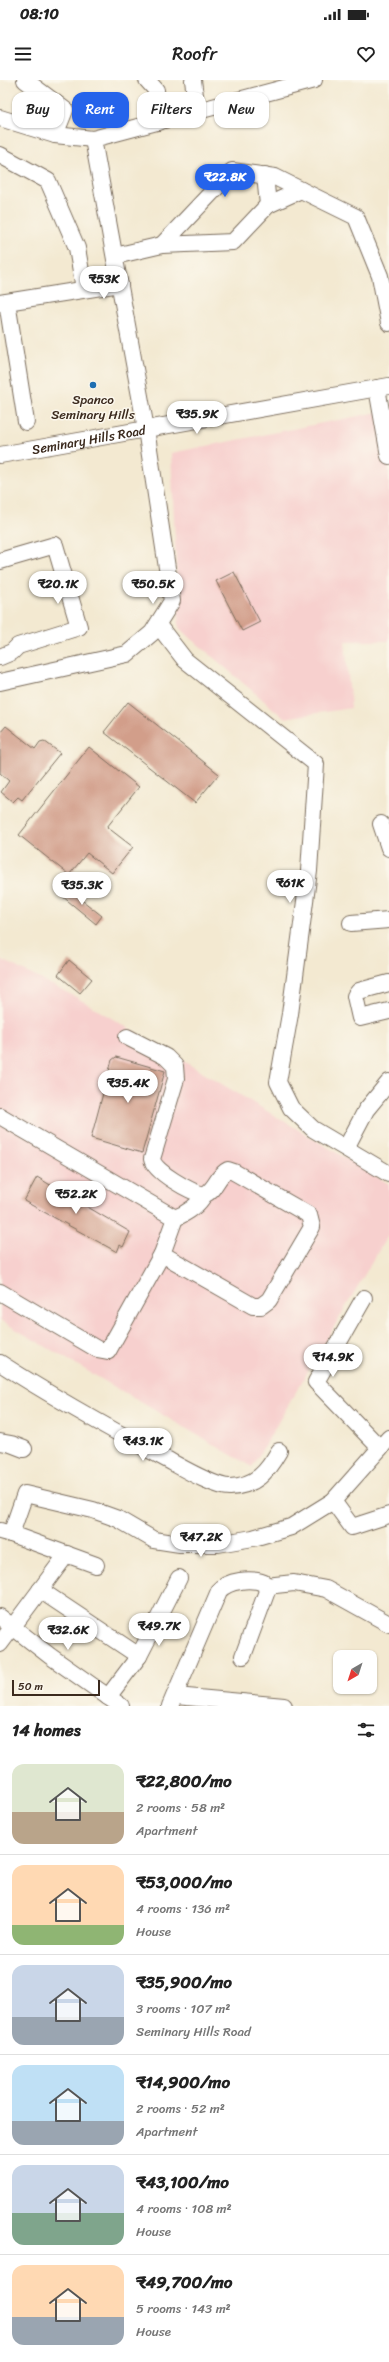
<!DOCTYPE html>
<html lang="en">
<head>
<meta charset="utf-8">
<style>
	body { margin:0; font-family:Sriracha,sans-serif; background:#f6f6f6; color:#222; height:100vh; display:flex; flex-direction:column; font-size:15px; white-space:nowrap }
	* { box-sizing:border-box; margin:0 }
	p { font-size:13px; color:#767676 }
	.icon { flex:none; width:22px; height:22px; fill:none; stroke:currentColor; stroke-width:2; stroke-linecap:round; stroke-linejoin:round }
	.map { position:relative; height:1626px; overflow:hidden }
	.side { display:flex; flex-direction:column; background:#fff; flex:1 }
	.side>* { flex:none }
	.guide { position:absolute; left:12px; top:12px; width:365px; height:36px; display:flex; gap:8px }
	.needle { width:26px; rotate:219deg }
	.tools { position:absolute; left:333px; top:1570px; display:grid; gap:8px }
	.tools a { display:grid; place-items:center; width:44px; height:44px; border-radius:8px; background:#fff; box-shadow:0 1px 3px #0004; font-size:20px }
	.scale { position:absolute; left:12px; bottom:10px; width:88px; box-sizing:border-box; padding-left:4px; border:2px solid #3b2a1e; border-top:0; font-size:11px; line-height:14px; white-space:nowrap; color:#3b2a1e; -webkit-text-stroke:3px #fbf7ec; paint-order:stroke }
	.price { position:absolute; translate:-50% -34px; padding:0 9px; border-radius:14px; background:#fff; color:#222; font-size:13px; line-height:26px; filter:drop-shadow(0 1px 2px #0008) }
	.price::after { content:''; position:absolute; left:50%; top:24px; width:12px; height:9px; margin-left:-6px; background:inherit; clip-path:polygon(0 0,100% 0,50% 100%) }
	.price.active { background:#2563eb; color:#fff }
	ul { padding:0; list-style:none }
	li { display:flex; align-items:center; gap:12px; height:100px; padding:0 12px }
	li+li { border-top:1px solid #e0e0e0 }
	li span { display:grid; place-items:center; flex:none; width:112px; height:80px; border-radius:12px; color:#555 }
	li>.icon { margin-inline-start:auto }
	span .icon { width:48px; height:48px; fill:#fffc; stroke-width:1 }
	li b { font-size:17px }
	h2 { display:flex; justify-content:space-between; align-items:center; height:48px; padding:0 12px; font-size:17px }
	.chip { padding:0 14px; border-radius:12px; background:#fff; box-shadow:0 1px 3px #0004; font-size:14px; line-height:36px }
	.chip.active { background:#2563eb; color:#fff }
	.status { display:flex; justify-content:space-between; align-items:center; height:28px; padding:0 20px; background:#fff; direction:ltr }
	.status svg { height:11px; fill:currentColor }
	header { display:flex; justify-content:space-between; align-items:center; height:52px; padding:0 12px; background:#fff; font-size:18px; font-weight:600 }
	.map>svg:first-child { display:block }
	.built { fill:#f7d0ce }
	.building { fill:#d29e8a }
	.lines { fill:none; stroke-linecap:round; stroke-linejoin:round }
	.minor-casing { stroke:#7b6d5d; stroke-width:18 }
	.minor { stroke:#fff; stroke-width:16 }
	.poi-dot { fill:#1f6fb2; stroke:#fbf7ec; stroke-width:1.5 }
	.labels { text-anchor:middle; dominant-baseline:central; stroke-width:3; stroke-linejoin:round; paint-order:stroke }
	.poi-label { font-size:13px; fill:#3b2a1e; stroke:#fbf7ec }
	.street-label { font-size:13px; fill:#3b2a1e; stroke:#fbf7ec }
</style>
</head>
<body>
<div class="status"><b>08:10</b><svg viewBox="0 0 49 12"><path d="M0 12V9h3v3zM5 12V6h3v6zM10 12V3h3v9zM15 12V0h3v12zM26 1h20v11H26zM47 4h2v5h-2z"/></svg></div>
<header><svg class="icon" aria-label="menu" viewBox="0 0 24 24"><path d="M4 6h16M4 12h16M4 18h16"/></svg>Roofr<svg class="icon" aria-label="heart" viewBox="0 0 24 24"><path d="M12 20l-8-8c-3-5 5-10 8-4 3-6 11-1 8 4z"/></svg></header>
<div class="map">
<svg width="389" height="1626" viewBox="0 0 389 1626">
	<rect width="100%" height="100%" fill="#fbf7ec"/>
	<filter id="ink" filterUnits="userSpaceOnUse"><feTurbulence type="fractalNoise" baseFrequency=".025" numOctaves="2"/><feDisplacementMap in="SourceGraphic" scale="8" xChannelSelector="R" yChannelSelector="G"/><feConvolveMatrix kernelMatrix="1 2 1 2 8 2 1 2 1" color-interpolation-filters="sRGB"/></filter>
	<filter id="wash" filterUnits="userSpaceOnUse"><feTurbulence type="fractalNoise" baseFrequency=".012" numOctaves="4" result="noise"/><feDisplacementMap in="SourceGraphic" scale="16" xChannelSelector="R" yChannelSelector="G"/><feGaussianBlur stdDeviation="0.9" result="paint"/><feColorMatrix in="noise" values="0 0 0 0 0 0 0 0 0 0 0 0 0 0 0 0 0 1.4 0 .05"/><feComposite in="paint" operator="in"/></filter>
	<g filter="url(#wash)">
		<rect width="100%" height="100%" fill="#f3e9d1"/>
		<path class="built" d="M389 330V561H345L351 628 284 638 179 548 171 373Z
			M0 879 76 917 389 1104V1153L252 1387 0 1240Z"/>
		<g id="blocks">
			<path class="building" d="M234 492 260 542 242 551 216 501Z
				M128 622 219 694 195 723 104 652Z
				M6 646 35 669 40 662 44 661 60 673 22 720 18 717 13 722 1 712 9 701 0 693V653Z
				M89 667 139 707 107 747 133 767 112 793 87 773 69 795 19 755Z
				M68 809 102 836 96 844 62 816Z
				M69 880 92 899 80 913 58 895Z
				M116 977 165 991 142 1073 91 1058 112 980Z
				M37 1097 52 1106 54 1103 65 1110 64 1113 130 1152 123 1167 120 1165 117 1172 24 1121Z"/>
		</g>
	</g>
	<g filter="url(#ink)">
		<use href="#blocks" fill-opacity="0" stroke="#7b6d5d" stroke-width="1"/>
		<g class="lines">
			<g class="minor-casing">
				<g id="minor">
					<path d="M25 0 65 30 55 55"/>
					<path d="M147 0 156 10 159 42"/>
					<path d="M193 0 197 31"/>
					<path d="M0 38 55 55 93 59"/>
					<path d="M0 75 48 101 77 168 84 209"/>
					<path d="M265 95 268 125"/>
					<path d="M162 165 232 91 275 97 301 110"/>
					<path d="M115 176 162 165 233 162 268 125 301 110 356 137 380 196 389 243"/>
					<path d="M7 222 26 342"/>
					<path d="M0 223 120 204"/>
					<path d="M377 308 389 376"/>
					<path id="s1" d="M0 375 389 306"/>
					<path d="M0 481 55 465 79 547 18 566 12 572 0 577"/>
					<path d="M158 545 185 580 316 684 309 791 290 934 278 1002 291 1028 313 1049 389 1094"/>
					<path d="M0 602 127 574 152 553 172 521 146 349 93 59 314 0"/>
					<path d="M381 744 389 768"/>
					<path d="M351 843 389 840"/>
					<path d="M389 903 359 911 355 916 360 938 389 931"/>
					<path d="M127 957 166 977 175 986 176 999 152 1079C154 1092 191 1112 204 1115 216 1110 217 1095 228 1090L234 1092 309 1135 312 1147 269 1220 261 1226H253L162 1174"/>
					<path d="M0 1036 175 1138 162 1174 108 1271 97 1269 0 1212"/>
					<path d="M346 1068 366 1030 389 1002"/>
					<path d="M175 1138C187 1133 198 1126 204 1115"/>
					<path d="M364 1218 316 1302 380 1368"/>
					<path d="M0 1283C54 1318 110 1349 166 1379 181 1387 214 1407 230 1407 256 1406 267 1392 279 1371"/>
					<path d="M0 1362 11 1364 24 1369"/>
					<path d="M333 1421 352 1447 389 1435"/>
					<path d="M0 1451 11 1454 25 1414 93 1430 118 1439 154 1460 180 1464H218L253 1458 291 1447 333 1421 389 1358"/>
					<path d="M11 1454 96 1485"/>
					<path d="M266 1506 294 1503 326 1509 389 1544"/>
					<path d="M40 1510 139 1576"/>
					<path d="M0 1537 50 1576 121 1626"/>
					<path d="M0 1564 67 1474"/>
					<path d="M176 1616 284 1626"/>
					<path d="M108 1617 139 1576 179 1498"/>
					<path d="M170 1626 219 1511C228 1500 251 1498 264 1503L267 1511 243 1576"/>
				</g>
			</g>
			<use href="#minor" class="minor"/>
		</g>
	</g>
	<circle class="poi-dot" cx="93" cy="305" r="4"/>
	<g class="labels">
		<g class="poi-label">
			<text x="93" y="319">Spanco<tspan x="93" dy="15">Seminary Hills</tspan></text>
		</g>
		<g class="street-label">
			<text stroke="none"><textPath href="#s1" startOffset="90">Seminary Hills Road</textPath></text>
		</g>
	</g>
</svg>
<div class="tools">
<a><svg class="needle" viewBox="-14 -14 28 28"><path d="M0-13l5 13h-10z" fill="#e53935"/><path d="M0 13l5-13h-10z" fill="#767676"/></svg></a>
</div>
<div class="scale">50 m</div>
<b class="price active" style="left:225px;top:118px">₹22.8K</b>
<b class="price" style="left:104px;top:220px">₹53K</b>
<b class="price" style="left:197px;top:355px">₹35.9K</b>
<b class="price" style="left:58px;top:525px">₹20.1K</b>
<b class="price" style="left:153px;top:525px">₹50.5K</b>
<b class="price" style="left:290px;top:824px">₹61K</b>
<b class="price" style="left:82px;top:826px">₹35.3K</b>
<b class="price" style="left:128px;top:1024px">₹35.4K</b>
<b class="price" style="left:76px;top:1135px">₹52.2K</b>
<b class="price" style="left:333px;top:1298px">₹14.9K</b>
<b class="price" style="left:143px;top:1382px">₹43.1K</b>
<b class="price" style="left:201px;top:1478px">₹47.2K</b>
<b class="price" style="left:159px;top:1567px">₹49.7K</b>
<b class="price" style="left:68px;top:1571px">₹32.6K</b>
<div class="guide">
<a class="chip">Buy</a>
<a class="chip active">Rent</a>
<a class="chip">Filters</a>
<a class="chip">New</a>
</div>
</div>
<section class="side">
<h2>14 homes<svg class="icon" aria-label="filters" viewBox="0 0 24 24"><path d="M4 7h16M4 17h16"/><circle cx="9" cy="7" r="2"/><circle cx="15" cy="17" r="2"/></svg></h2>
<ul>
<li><span style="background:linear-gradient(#dfe7d0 60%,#b9a48a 0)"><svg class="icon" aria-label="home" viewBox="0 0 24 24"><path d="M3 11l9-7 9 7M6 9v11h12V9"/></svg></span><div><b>₹22,800/mo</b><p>2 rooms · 58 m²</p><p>Apartment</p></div></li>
<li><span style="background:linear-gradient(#ffd9b3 75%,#8fb573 0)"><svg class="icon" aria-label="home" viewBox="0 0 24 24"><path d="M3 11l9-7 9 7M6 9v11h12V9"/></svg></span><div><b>₹53,000/mo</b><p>4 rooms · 136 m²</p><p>House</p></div></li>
<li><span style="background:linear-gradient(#c9d6e8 65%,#9aa5b1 0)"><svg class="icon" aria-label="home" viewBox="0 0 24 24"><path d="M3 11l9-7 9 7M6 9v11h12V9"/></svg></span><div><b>₹35,900/mo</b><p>3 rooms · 107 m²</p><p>Seminary Hills Road</p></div></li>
<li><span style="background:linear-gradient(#bfe0f5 70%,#9aa5b1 0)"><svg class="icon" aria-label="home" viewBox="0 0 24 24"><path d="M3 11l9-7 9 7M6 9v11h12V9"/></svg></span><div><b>₹14,900/mo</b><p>2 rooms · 52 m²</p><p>Apartment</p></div></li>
<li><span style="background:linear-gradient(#c9d6e8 60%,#7fa58c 0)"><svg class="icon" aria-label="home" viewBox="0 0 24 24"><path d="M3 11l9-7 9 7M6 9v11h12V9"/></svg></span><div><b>₹43,100/mo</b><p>4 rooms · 108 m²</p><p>House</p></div></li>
<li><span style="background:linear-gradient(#ffd9b3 65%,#9aa5b1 0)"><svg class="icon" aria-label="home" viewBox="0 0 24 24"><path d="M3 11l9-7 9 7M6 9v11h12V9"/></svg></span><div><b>₹49,700/mo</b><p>5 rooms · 143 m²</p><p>House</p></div></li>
</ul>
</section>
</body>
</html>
